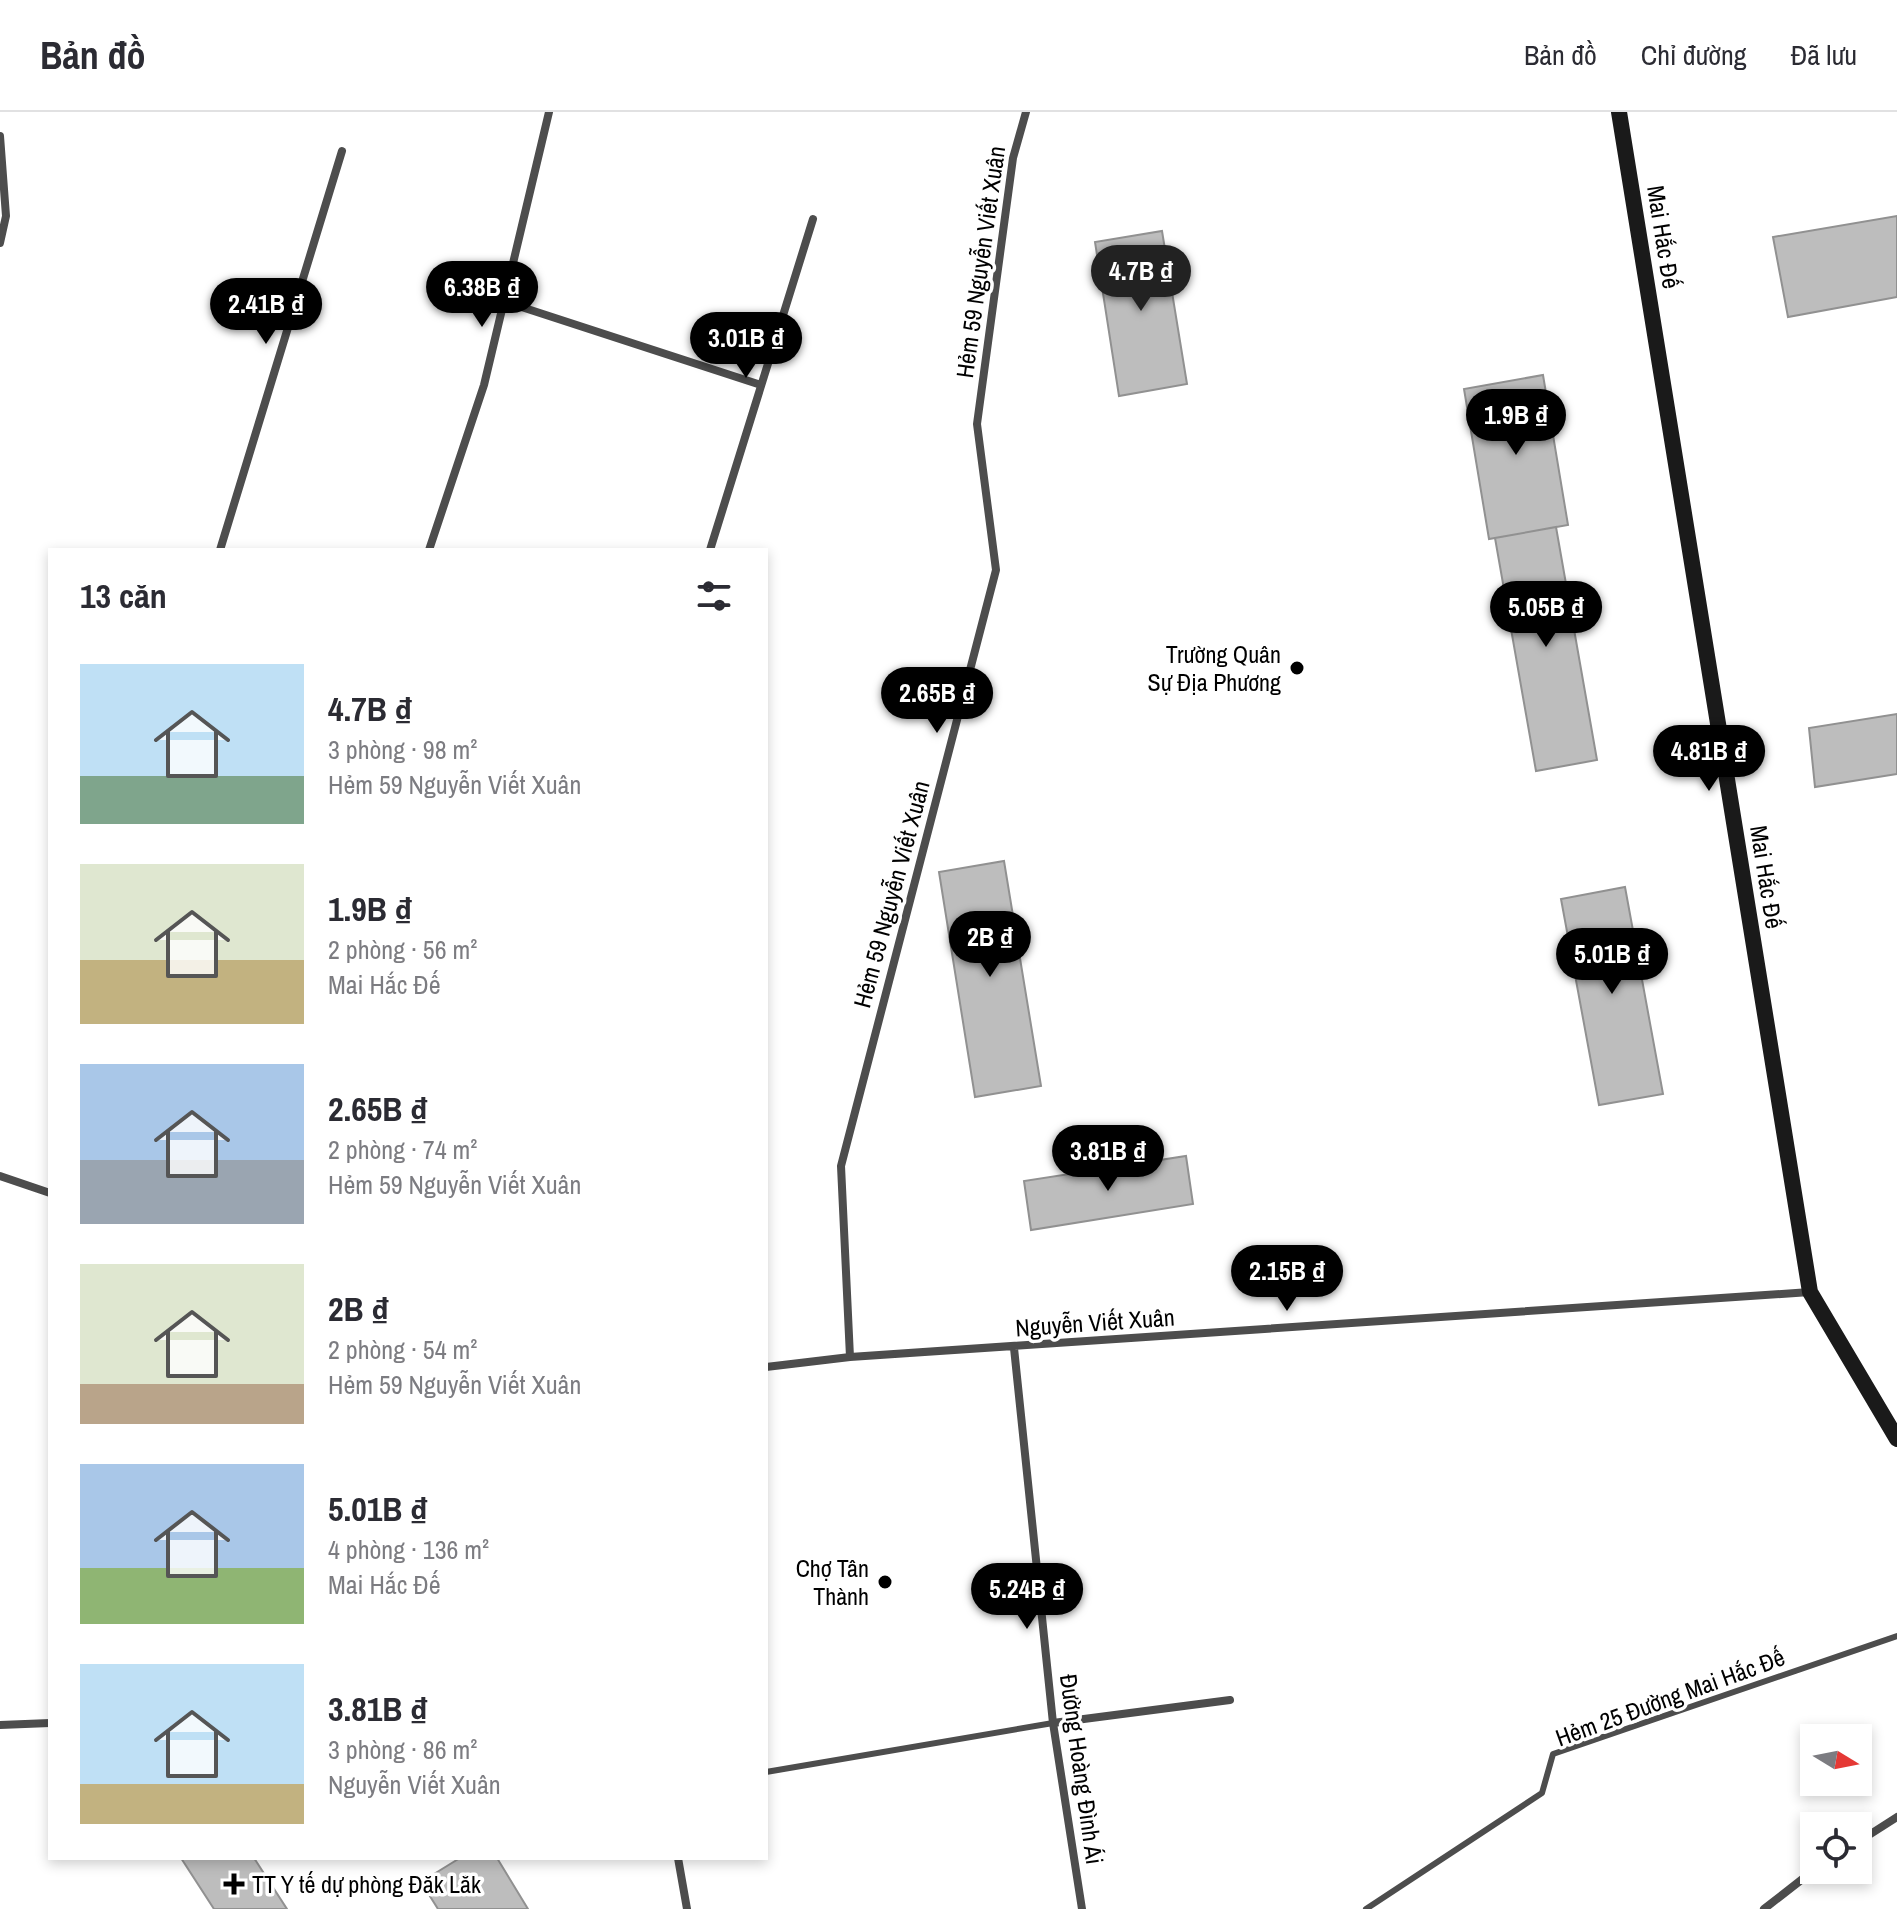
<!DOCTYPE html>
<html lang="vi">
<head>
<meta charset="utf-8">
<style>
	body { margin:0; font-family:"Archivo Narrow",sans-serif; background:#f2f2f3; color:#2b2b33; height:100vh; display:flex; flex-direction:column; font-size:30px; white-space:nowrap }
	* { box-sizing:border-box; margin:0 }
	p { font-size:26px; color:#7c7c81 }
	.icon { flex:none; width:44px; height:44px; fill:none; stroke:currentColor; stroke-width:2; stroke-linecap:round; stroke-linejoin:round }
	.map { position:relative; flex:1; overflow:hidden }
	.panel { position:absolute; left:48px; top:436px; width:720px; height:1312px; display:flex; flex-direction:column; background:#fff; border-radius:0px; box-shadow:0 4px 12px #0003 }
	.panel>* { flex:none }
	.needle { width:52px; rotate:100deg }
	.fabs { position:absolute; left:1800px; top:1612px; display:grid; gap:16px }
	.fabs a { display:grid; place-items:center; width:72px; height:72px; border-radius:0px; background:#fff; box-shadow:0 4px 12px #0003; font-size:40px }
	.price { position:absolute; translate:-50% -68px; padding:0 18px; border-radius:28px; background:#000; color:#fff; font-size:26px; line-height:52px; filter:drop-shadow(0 2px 4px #0008) }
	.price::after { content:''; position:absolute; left:50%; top:48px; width:24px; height:18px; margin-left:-12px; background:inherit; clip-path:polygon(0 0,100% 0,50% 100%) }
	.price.selected { background:#222; color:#fff }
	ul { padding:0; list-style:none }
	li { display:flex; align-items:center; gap:24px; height:200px; padding:0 32px }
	li span { display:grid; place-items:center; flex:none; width:224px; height:160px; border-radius:0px; color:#555 }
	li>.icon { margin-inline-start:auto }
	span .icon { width:96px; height:96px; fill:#fffc; stroke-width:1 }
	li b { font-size:34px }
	h2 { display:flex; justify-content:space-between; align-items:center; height:96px; padding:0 32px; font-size:34px }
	header { display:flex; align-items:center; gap:48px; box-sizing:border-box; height:112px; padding:0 40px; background:#fff; border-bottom:2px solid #e1e1e2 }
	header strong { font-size:38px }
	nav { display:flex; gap:44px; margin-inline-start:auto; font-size:28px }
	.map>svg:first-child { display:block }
	.building { fill:#bdbdbd; stroke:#919191; stroke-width:2 }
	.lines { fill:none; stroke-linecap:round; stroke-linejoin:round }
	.lane { stroke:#4d4d4d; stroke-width:6 }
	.street { stroke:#4d4d4d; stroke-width:8 }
	.secondary { stroke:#1a1a1a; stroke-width:16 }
	.poi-dot { fill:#000; stroke:#fff; stroke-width:3 }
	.labels { text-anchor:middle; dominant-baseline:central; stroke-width:7; stroke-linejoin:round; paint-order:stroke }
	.street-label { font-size:24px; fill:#000; stroke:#fff }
	.poi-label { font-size:24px; fill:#000; stroke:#fff; text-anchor:end }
</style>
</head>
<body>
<header>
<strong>Bản đồ</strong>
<nav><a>Bản đồ</a><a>Chỉ đường</a><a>Đã lưu</a></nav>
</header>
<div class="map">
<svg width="1897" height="1797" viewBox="0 0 1897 1797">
	<rect width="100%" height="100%" fill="#fff"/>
	<path class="building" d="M1897 104V185L1788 205 1773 125Z
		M1162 119 1187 272 1119 284 1095 130Z
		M1543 263 1568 413 1489 427 1464 277Z
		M1556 415 1597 648 1536 659 1495 426Z
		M1897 602V662L1815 675 1809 616Z
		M1004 749 1041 974 975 985 939 760Z
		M1625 775 1663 982 1599 993 1561 787Z
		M1186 1044 1193 1092 1031 1118 1024 1069Z
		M181 1746H254L287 1797H214Z
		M460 1746H497L528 1797H438L421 1770Z"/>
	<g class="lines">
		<path class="lane" d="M766 1660 1053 1611
			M1366 1797 1542 1681 1553 1642 1897 1524"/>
		<path class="street" d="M0 24 6 104 0 131
			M506 190 761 273
			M220 438 342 39
			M429 438 484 273 549 0
			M710 438 813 107
			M0 1064 50 1081
			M1014 1236 1053 1611 1082 1797
			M850 1245 841 1054 996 458 977 312 1013 46 1026 0
			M766 1255 850 1245 1810 1180
			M1053 1611 1230 1588
			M0 1613 50 1611
			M1858 1730 1897 1705
			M678 1746 687 1797
			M1764 1797 1814 1758"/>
		<path class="secondary" d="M1619 0 1810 1180 1897 1327"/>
	</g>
	<g class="poi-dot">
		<circle cx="1297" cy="556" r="8"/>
		<circle cx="885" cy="1470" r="8"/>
		<path d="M230 1760h8v8h8v8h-8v8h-8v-8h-8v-8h8z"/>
	</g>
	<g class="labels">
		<g class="street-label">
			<text transform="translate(1664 125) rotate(81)">Mai Hắc Đế</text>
			<text transform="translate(980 150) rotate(-82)">Hẻm 59 Nguyễn Viết Xuân</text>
			<text transform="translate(1767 765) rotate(81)">Mai Hắc Đế</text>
			<text transform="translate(891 782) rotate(-75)">Hẻm 59 Nguyễn Viết Xuân</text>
			<text transform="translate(1095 1210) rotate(-4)">Nguyễn Viết Xuân</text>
			<text transform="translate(1670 1585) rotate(-20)">Hẻm 25 Đường Mai Hắc Đế</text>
			<text transform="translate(1082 1657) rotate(82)">Đường Hoàng Đình Ái</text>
		</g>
		<g class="poi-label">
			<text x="1281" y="542">Trường Quân<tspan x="1281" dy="28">Sự Địa Phương</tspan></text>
			<text x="869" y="1456">Chợ Tân<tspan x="869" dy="28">Thành</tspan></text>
			<text x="252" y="1772" text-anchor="start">TT Y tế dự phòng Đăk Lăk</text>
		</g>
	</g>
</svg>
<div class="fabs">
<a><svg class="needle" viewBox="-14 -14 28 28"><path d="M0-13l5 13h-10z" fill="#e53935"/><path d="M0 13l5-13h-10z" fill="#7c7c81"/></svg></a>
<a><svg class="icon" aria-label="locate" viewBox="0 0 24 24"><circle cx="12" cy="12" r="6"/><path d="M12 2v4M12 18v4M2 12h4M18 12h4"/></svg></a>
</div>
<b class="price selected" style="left:1141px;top:201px">4.7B ₫</b>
<b class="price" style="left:482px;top:217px">6.38B ₫</b>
<b class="price" style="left:266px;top:234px">2.41B ₫</b>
<b class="price" style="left:746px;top:268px">3.01B ₫</b>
<b class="price" style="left:1516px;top:345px">1.9B ₫</b>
<b class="price" style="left:1546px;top:537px">5.05B ₫</b>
<b class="price" style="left:937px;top:623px">2.65B ₫</b>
<b class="price" style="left:1709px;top:681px">4.81B ₫</b>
<b class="price" style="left:990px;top:867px">2B ₫</b>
<b class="price" style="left:1612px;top:884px">5.01B ₫</b>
<b class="price" style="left:1108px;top:1081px">3.81B ₫</b>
<b class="price" style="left:1287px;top:1201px">2.15B ₫</b>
<b class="price" style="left:1027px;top:1519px">5.24B ₫</b>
<section class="panel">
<h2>13 căn<svg class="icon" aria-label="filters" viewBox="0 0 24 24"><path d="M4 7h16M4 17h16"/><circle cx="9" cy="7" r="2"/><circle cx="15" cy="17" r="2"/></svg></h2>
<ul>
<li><span style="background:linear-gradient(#bfe0f5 70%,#7fa58c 0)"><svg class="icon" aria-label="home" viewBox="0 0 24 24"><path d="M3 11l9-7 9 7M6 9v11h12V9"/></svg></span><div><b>4.7B ₫</b><p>3 phòng · 98 m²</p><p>Hẻm 59 Nguyễn Viết Xuân</p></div></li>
<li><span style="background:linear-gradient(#dfe7d0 60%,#c2b280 0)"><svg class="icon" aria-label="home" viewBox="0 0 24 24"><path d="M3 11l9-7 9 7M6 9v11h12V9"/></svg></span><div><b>1.9B ₫</b><p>2 phòng · 56 m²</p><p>Mai Hắc Đế</p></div></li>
<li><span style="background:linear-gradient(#a9c7e8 60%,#9aa5b1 0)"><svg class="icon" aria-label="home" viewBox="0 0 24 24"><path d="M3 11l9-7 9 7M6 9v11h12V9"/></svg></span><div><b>2.65B ₫</b><p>2 phòng · 74 m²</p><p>Hẻm 59 Nguyễn Viết Xuân</p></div></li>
<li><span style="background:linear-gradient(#dfe7d0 75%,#b9a48a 0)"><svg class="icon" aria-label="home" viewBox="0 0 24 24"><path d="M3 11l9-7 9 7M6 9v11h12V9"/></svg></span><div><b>2B ₫</b><p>2 phòng · 54 m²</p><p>Hẻm 59 Nguyễn Viết Xuân</p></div></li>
<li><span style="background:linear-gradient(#a9c7e8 65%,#8fb573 0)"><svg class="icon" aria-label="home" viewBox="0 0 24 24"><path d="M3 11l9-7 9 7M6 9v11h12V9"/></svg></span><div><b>5.01B ₫</b><p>4 phòng · 136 m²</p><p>Mai Hắc Đế</p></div></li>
<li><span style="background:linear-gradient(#bfe0f5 75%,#c2b280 0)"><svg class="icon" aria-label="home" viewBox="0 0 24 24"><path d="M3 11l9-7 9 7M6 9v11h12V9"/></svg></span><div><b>3.81B ₫</b><p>3 phòng · 86 m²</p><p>Nguyễn Viết Xuân</p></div></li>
</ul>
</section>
</div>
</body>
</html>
